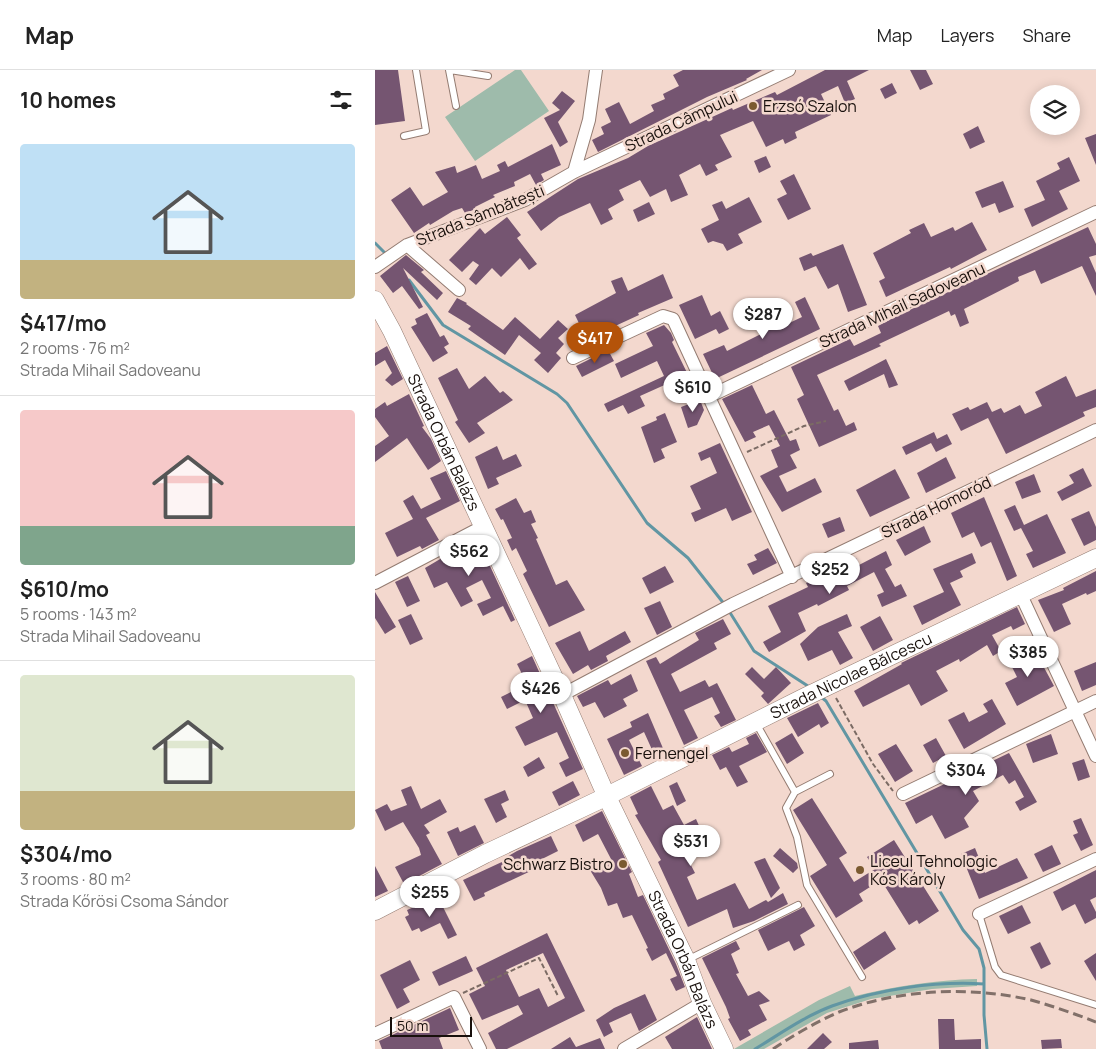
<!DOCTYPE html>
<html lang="en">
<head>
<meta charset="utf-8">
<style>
	body { margin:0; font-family:Manrope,sans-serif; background:#f6f6f6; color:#222; height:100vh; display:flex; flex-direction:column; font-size:19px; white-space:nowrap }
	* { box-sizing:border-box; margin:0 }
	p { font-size:16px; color:#767676 }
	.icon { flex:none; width:28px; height:28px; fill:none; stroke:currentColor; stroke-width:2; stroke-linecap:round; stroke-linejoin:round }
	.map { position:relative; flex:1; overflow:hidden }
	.panel { display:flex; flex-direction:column; background:#fff; width:375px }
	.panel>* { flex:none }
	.tools { position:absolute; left:655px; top:15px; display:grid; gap:10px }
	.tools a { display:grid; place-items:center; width:50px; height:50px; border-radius:50%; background:#fff; box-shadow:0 2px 12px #0003; font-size:25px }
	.scale { position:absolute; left:15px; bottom:12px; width:82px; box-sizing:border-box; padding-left:5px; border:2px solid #18100c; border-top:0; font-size:14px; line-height:18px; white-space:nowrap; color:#18100c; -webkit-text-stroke:4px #f3d8ce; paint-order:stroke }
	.price { position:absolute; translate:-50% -42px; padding:0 11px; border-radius:18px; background:#fff; color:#222; font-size:16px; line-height:32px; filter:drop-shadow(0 1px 2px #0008) }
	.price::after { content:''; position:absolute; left:50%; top:30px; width:15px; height:11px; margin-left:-8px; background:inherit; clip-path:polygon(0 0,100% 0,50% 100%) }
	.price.current { background:#b45309; color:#fff }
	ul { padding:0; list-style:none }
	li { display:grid; align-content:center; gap:10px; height:265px; padding:0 20px }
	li+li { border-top:1px solid #e0e0e0 }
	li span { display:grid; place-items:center; height:155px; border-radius:5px; color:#555 }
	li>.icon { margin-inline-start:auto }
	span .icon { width:90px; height:90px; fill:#fffc; stroke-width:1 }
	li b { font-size:21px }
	h2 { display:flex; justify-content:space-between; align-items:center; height:60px; padding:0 20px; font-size:21px }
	header { display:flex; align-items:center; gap:30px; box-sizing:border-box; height:70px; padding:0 25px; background:#fff; border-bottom:1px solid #e0e0e0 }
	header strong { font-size:24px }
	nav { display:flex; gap:28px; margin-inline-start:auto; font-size:18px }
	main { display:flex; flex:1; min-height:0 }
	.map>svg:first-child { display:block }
	.green { fill:#9ebbab }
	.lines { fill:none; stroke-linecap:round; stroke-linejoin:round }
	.stream { stroke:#6196a3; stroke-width:3 }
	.building { fill:#755571; fill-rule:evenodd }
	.service-casing { stroke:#947c72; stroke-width:8 }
	.minor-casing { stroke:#947c72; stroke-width:14 }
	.secondary-casing { stroke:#947c72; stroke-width:19 }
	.path { stroke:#7b6b64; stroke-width:2; stroke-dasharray:5 2.5; stroke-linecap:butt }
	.service { stroke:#fff; stroke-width:6 }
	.minor { stroke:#fff; stroke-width:12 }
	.secondary { stroke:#fff; stroke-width:18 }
	.rail { stroke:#817069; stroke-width:3; stroke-dasharray:10 5; stroke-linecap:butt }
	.poi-dot { fill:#7a5a30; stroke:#f3d8ce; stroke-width:2 }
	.labels { text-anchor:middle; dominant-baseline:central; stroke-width:5; stroke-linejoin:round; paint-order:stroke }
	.poi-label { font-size:16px; fill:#18100c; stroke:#f3d8ce; text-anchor:start }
	.street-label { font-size:16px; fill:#18100c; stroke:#f3d8ce }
</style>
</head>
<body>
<header>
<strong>Map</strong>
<nav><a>Map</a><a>Layers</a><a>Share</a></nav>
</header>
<main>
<section class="panel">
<h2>10 homes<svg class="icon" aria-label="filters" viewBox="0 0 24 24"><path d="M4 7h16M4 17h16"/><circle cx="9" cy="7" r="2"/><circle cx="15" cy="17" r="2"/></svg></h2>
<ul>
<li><span style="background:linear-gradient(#bfe0f5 75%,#c2b280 0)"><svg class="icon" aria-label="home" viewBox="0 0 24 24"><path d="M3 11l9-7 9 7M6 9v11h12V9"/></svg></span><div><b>$417/mo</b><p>2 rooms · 76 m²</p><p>Strada Mihail Sadoveanu</p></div></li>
<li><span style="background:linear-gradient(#f6c9c9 75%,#7fa58c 0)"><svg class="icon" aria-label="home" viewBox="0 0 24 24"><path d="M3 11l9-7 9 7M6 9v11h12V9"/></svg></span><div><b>$610/mo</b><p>5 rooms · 143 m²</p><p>Strada Mihail Sadoveanu</p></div></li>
<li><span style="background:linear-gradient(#dfe7d0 75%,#c2b280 0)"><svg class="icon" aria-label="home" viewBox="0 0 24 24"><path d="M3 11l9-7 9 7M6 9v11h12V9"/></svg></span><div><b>$304/mo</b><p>3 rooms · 80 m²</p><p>Strada Kőrösi Csoma Sándor</p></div></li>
</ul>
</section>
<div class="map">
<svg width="721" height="979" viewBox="0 0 721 979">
	<rect width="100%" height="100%" fill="#f3d8ce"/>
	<path class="green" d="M140 0H146L174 41 100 91 70 47Z
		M602 909V916L557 919 496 929 452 943 389 979H359L444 930 475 916 480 926C521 916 560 910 602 909Z"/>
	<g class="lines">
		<path class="stream" d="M0 173 12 185
			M34 210 68 255 182 324 192 333 272 453 313 488 350 535
			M354 541 379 581 436 618
			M445 626 451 631 588 860 604 879 609 898V945L612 979
			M380 979C405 964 430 946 457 936 504 919 560 911 609 914"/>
	</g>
	<path class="building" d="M0 0H23L30 51 0 55Z
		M308 0H387L371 9 372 10 332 27 223 82 217 70 229 64 226 57 236 52 230 39 244 32 255 54 279 41 276 35 290 29 288 24 304 16 298 5Z
		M450 0H494L472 11 480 29 470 33 463 16 446 24 456 45 420 62 422 68 410 74 408 69 391 77 378 51 345 65 357 87 340 95 343 100 331 106 325 94 304 105 313 125 296 132 291 119 275 127 265 110 244 120 249 130 233 139 238 149 226 155 215 133 184 147 166 161 152 142 203 109 253 88 273 76 357 38 358 40 400 22 402 25Z
		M535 0H551L558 14 545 20Z
		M517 13 522 23 510 29 505 19Z
		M187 21 200 31 183 52 193 72 185 77 169 48 185 40 177 33Z
		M603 56 610 72 595 79 588 64Z
		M721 64V95L710 68Z
		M177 74 186 95 166 104 169 110 161 115 155 104 139 112 140 116 118 125 120 127 100 137 101 139 90 143 87 138 78 141 55 155 54 153 39 163 16 130 35 117 48 136 73 122 60 102 80 96 82 103 101 95 107 109 125 101 122 95 130 91 133 97Z
		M391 86 396 97 384 103 379 91Z
		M694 87 705 111 684 121 693 139 657 157 649 139 670 130 661 111 685 99 682 93Z
		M419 104 436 139 413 150 402 129 412 124 405 111Z
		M628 111 639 137 624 143 620 133 607 138 600 122Z
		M374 127 387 152 363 164 368 173 352 181 348 174 338 171 333 173 326 159 344 150 337 135 347 131 351 139Z
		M274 132 280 144 263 152 258 140Z
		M132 147 146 165 142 168 162 194 154 200 145 188 126 207 117 198 101 215 94 209 104 195 98 191 87 202 74 190 105 158 110 164Z
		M597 152 612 180 576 199 575 197 511 227 504 211 510 208 498 183 536 163 534 160 549 153 556 167 578 157 580 161Z
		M713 157 721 174V185L714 187 721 203V226L707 196 666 214 660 200 643 207 644 211 589 239 594 253 585 257 580 244 576 246 574 241 504 274 506 276 442 305 459 341 463 339 471 356 479 352 482 360 444 377 422 329 429 325 416 297 475 269 479 276 506 263 503 256 524 245Z
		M468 174 492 235 473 242 463 214 453 219 441 196 429 201 424 188 436 183 438 186Z
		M31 185 49 200 46 202 68 223 62 230 28 198 48 237 44 239 27 216 18 223 5 206Z
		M288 204 298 228 263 243 264 245 225 263 226 266 213 272 200 245 241 223 236 211 247 207 253 221Z
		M327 225 336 246 345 241 354 259 344 264 341 259 320 269 304 235Z
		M430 227 445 259 340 309 328 284 349 275 352 281 386 264 376 246 392 237 401 252 407 249 410 255 427 247 420 232Z
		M82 228 92 233 91 234 128 260 140 247 165 269 183 250 193 259 183 268 189 274 181 283 186 288 173 303 159 290 166 283 144 265 130 285 93 259 96 256 73 242Z
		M52 243 65 267 69 265 74 274 69 277 73 283 58 292 36 257 42 254 40 249Z
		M289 255 296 263 299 270 297 272 318 315 299 323 294 313 265 326 270 336 253 344 248 335 233 342 229 334 289 306 282 291 246 308 240 294 278 276 271 263Z
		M12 276 28 309 17 316 10 310 17 303 10 290 0 296V283Z
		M233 280 239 291 207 307 201 296Z
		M511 289 523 315 514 318 509 304 474 321 469 311Z
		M82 298 94 319 110 306 125 323 128 321 138 330 102 353 110 363 94 373 80 352 83 350 63 308Z
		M691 306 701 327 721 319V337L708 342 710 346 631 384 613 348 586 361 577 344 593 337 595 340 612 332 617 342 626 338 629 343 645 335 650 344 667 336 660 322Z
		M377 315 391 344 399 340 415 371 421 369 425 380 415 385 422 398 404 406 412 422 440 408 447 422 407 442 385 406 403 397 396 380 405 376 394 355 378 362 381 367 370 372 347 329Z
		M34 324 49 356 47 357 56 369 66 391 53 400 32 368 0 392V376L14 366 0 347V339L10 332 12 336Z
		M325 330 329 340 322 355 313 358 306 337Z
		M290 343 302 372 286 379 290 388 279 393 266 357 282 350 281 347Z
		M559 362 562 369 572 364 577 374 561 382 556 373 531 385 527 377Z
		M345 373 377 442 357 451 351 438 320 452 316 443 326 439 315 416 342 403 335 387 326 391 323 383Z
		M122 376 128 390 141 384 147 396 121 408 124 414 113 419 100 387Z
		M571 387 581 408 551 423 542 403Z
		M708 398 717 416 687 431 682 422 699 413 694 405Z
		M520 399 535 428 495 447 481 420Z
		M71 401 85 431 51 448 64 470 47 479 45 476 22 487 10 463 38 449 28 431 38 425 46 439 66 429 55 408Z
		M659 404 666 422 647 429 640 412Z
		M609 427 642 506 632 511 616 472 606 477 599 462 587 468 576 443Z
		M141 428 149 443 156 440 161 452 156 454 163 468 161 469 181 515 192 510 210 540 174 557 148 504 152 501 141 478 137 481 132 470 137 468 128 449 126 450 120 439Z
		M640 435 649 455 672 444 691 483 658 498 651 484 658 481 646 458 639 461 629 440Z
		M714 441 721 457V470L709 476 696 449Z
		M465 447 470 461 453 468 447 454Z
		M549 456 556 472 530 486 521 470Z
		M103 470 140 550 136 552 128 536 108 546 102 534 116 528 107 510 91 518 98 531 86 537 72 512 59 518 50 498 72 485Z
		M393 478 402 493 378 505 372 494 382 490 379 485Z
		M511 481 517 495 510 499 520 517 526 514 532 526 507 537 502 525 509 522 499 502 472 516 474 520 443 536 442 534 423 543 431 561 394 582 388 572 406 562 393 536 433 517 431 513 481 488 484 495Z
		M597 483 601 493 585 501 588 507 575 513 586 535 547 555 538 536 569 522 558 499Z
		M290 496 299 512 275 524 267 508Z
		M721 501V521L712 525 711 523 687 534 696 554 679 562 663 530 689 520 688 518Z
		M33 506 45 531 32 537 20 512Z
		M0 522 21 557 10 564 0 548Z
		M285 531 297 557 282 565 269 538Z
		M642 537 650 554 638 560 636 556 617 565 626 581 618 586 612 575 585 592 584 589 561 601 573 621 546 636 534 614 488 637 479 621 527 594 526 593Z
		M36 544 48 569 35 575 23 550Z
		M472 544 477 556 463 562 478 588 465 595 457 580 433 591 425 574 443 557Z
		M505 546 518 570 498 581 485 557Z
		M348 549 356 564 339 573 342 579 296 604 305 622 330 610 334 617 342 613 361 650 346 657 339 646 345 643 337 627 309 640 323 668 309 675 271 591 281 587 285 594 324 570 320 563Z
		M205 561 214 581 250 561 256 572 231 586 233 591 216 600 213 595 198 604 180 573Z
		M659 579 679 616 642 636 630 613 642 607 634 591Z
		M157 586 208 699 191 707 184 693 194 688 182 662 150 676 140 657 158 648 150 630 132 639 126 627 152 614 142 594Z
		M721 592V615L707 621 699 601Z
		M377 597 389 609 401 597 416 613 393 634 386 626 389 623 370 604Z
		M256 604 263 621 248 629 252 636 229 648 220 632 208 637 202 626 233 610 236 615Z
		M617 629 631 654 589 679 573 650 589 642 594 652 613 642 608 634Z
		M443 633 454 653 446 658 444 654 423 667 412 648Z
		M273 643 290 683 279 684 269 662 254 670 267 696 249 705 232 669 257 657 255 652Z
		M381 663 392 682 364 696 373 712 362 717 351 697 345 700 337 685 354 677 357 682 374 674 371 668Z
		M417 663 429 683 412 694 400 673Z
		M676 664 683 684 658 693 651 674Z
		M561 668 571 686 558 693 548 675Z
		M521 674 538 701 520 712 503 684Z
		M634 683 662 732 645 741 640 732 649 727 640 710 634 714 628 705 598 721 604 731 589 748 594 757 570 769 557 745 541 754 530 733Z
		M164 687 170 698 153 707 148 697Z
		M709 689 715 707 703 711 697 693Z
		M198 711 205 725 184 736 177 722Z
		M302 712 311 731 302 736 294 716Z
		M36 716 46 739 65 729 72 742 49 755 55 763 51 765 67 794 29 814 20 797 46 785 44 778 28 752 10 761 0 740 12 734 16 741 32 735 26 720Z
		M276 716 288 740 298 735 309 755 321 749 325 758 303 770 320 803 312 807 322 830 360 813 374 839 391 830 393 832 408 823 413 834 379 851 358 858 352 839 313 857 283 792 286 790 260 745 263 744 255 727Z
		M130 720 134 730 126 734 132 747 121 753 109 729Z
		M437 728 472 783 464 788 479 812 500 799 492 787 519 770 564 841 544 854 542 850 534 855 506 810 484 824 488 831 461 848 435 806 452 795 418 740Z
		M227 741 257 802 254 804 263 827 268 825 301 894 310 917 301 921 295 909 302 906 291 883 277 891 271 879 273 878 257 845 248 848 242 833 233 836 226 818 215 800 236 789 223 764 208 772 200 755Z
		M706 748 718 775 706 781 698 765 703 763 698 751Z
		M100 755 109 773 83 786 72 762 83 757 85 762Z
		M176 766 183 781 155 795 158 800 109 823 110 826 99 831 88 810 129 791 128 789 142 781Z
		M677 775 686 794 668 802 659 784Z
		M405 778 422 793 423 798 418 803 398 786Z
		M600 778 610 803 642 788 653 808 604 829 586 784Z
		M390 788 405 818 396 828 379 792Z
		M0 796 13 821 0 827Z
		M721 800V827L715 830 721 842V848L710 854 700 834 687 841 678 822Z
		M63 827 82 865 73 869 65 853 46 862 44 858 37 861 30 847 34 845 32 840Z
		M647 835 656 853 633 864 624 846Z
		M429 837 440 856 425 865 430 875 419 881 414 871 393 881 383 860Z
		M510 861 521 879 489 900 478 882Z
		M172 863 210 941 132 979H121L113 963 148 944 143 935 107 950 94 924 110 916 101 898ZM168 883 190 928 173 937 164 918 144 927 131 900Z
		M361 871 365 879 356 884 364 903 361 904 373 926 384 921 395 931 384 935 392 950 373 960 376 965 365 971 353 949 355 948 351 937 327 888Z
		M665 872 676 894 666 899 655 877Z
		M721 883V911L709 891Z
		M91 886 98 901 64 916 57 902Z
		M35 890 45 910 28 919 35 932 22 939 5 905Z
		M270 924 282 950 264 961 256 943 234 953 238 962 229 967 221 950 239 938Z
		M75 938 84 960 64 968 68 979H7L4 971Z
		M322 947 337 979H297L290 967Z
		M563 949H579L580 970 606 969V979H564Z
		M448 963 457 972 449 979H432Z
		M195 967 201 977 225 968 230 979H176Z
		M686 969 687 978 667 979 666 970Z
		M503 970 504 979H474V973Z"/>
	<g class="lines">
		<g class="service-casing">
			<path id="service" d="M74 0 81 36
				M75 0 113 6
				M29 66 51 61 41 0
				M381 653 420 722
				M455 704 420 722 411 738 422 767 432 815 487 907
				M604 844 620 897 626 905 721 935
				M312 890 423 835"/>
		</g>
		<g class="minor-casing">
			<path id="minor" d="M199 102 214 50 221 0
				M32 175 84 220
				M0 197 32 175 150 130 199 102 414 0
				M198 288 288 246 298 249 417 507
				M333 327 721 142
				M0 513 107 457
				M646 525 721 686
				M187 625 358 534 721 360
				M528 724 721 631
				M604 844 721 789
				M0 964 79 927 105 979
				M249 979 327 933"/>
		</g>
		<g class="secondary-casing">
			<g id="secondary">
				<path id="s1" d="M0 230 17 261 187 625 231 725 311 890 327 933 349 979"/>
				<path id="s2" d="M0 841 110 784 222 731 432 626 721 488"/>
			</g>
		</g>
		<path class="path" d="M372 382 429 356 451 351
			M461 628 498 694 518 721
			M88 923 164 888 183 926"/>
		<use href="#service" class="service"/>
		<use href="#minor" class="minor"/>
		<use href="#secondary" class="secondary"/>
		<path class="rail" d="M398 979C419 965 441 952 464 942 523 919 595 916 656 930 678 936 700 944 721 952"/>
	</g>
	<g class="poi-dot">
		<circle cx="378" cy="36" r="5"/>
		<circle cx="250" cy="683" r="5"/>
		<circle cx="248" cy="794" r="5"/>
		<circle cx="485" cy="800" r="5"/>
	</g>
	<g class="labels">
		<g class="poi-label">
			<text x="388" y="36">Erzsó Szalon</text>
			<text x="260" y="683">Fernengel</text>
			<text x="495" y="791">Liceul Tehnologic<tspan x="495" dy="18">Kós Károly</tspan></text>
			<text x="238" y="794" text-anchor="end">Schwarz Bistro</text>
		</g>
		<g class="street-label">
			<text transform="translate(306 51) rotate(-25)">Strada Câmpului</text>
			<text transform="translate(105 145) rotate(-22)">Strada Sâmbătești</text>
			<text transform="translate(527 235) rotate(-25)">Strada Mihail Sadoveanu</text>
			<text stroke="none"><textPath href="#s1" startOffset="158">Strada Orbán Balázs</textPath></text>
			<text transform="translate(561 437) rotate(-26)">Strada Homoród</text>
			<text stroke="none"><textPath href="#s2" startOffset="531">Strada Nicolae Bălcescu</textPath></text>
			<text stroke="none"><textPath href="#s1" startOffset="728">Strada Orbán Balázs</textPath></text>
		</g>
	</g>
</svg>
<div class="tools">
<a><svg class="icon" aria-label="layers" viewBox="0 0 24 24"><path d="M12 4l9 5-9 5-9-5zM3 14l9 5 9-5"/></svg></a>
</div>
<div class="scale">50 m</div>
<b class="price" style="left:388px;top:270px">$287</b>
<b class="price current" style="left:220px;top:294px">$417</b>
<b class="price" style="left:318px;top:343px">$610</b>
<b class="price" style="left:94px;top:507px">$562</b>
<b class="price" style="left:455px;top:525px">$252</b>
<b class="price" style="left:653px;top:608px">$385</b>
<b class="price" style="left:166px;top:644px">$426</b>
<b class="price" style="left:591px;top:726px">$304</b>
<b class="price" style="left:316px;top:797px">$531</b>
<b class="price" style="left:55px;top:848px">$255</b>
</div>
</main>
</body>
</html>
